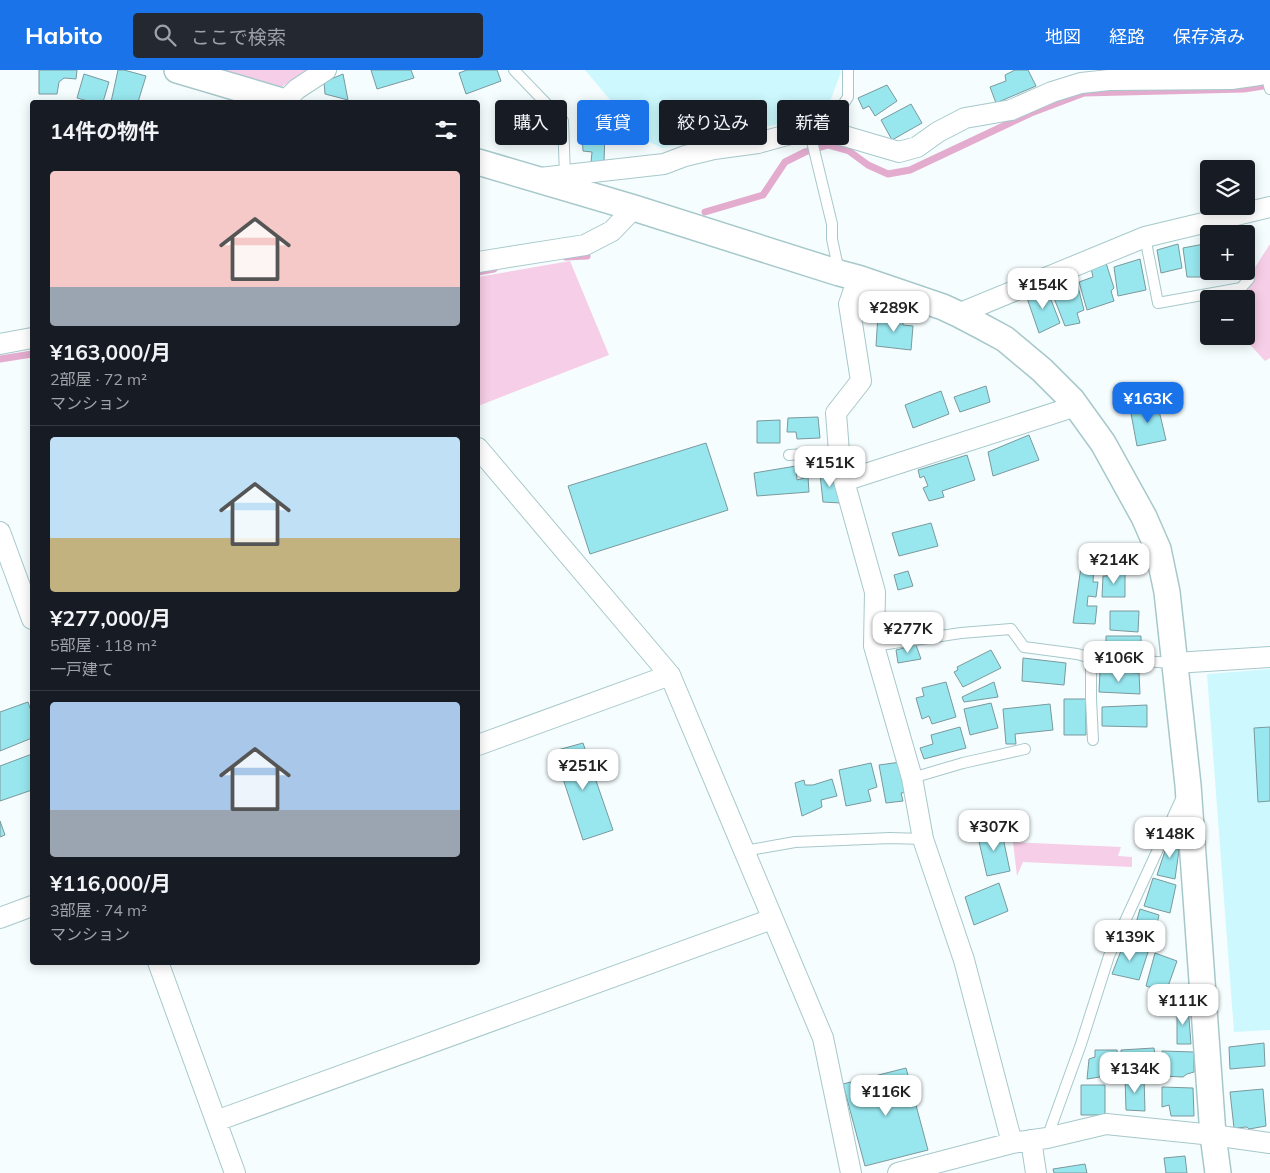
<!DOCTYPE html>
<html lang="ja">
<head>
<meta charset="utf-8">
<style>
	body { margin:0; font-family:Mulish,"Noto Sans JP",sans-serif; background:#242831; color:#f1f3f6; height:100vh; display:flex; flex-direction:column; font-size:19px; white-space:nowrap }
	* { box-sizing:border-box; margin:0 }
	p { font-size:16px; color:#9ea1a6 }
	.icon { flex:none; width:28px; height:28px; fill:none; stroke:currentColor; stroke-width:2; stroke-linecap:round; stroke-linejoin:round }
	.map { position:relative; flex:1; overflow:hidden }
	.side { position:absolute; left:30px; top:30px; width:450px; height:865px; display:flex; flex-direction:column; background:#171b24; border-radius:5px; box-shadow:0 2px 12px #0003 }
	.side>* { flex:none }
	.banner { position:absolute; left:495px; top:30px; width:475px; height:45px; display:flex; gap:10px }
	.buttons { position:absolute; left:1200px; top:90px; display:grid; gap:10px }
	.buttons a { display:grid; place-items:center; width:55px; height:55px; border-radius:5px; background:#171b24; box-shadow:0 2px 12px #0003; font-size:25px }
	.price { position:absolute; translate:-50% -42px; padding:0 11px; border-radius:10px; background:#fff; color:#222; font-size:16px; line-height:32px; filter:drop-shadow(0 1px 2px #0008) }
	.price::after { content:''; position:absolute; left:50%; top:30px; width:15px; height:11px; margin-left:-8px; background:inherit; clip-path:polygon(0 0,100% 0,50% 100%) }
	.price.selected { background:#1a73e8; color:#fff }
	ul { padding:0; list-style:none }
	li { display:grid; align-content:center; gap:10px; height:265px; padding:0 20px }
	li+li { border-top:1px solid #363941 }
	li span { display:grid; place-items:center; height:155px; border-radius:5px; color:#555 }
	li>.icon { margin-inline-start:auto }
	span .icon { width:90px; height:90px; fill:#fffc; stroke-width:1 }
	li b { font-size:21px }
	h2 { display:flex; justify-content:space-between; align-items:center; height:60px; padding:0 20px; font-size:21px }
	.chip { padding:0 18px; border-radius:5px; background:#171b24; box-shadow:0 2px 12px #0003; font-size:18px; line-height:45px }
	.chip.selected { background:#1a73e8; color:#fff }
	header { display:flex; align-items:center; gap:30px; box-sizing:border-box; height:70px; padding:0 25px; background:#1a73e8; color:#fff }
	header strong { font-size:24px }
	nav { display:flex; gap:28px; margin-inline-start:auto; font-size:18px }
	.search { width:350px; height:45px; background:#242831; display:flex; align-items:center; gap:12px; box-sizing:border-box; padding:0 18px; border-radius:5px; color:#9ea1a6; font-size:19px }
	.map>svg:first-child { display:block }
	.built { fill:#cdf9fe }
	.green { fill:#f7cee7 }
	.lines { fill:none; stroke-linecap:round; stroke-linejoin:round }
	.stream { stroke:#e3acce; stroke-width:7 }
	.building { fill:#98e7ef; stroke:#7a999d }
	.service-casing { stroke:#a7c8cb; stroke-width:12 }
	.minor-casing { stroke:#a7c8cb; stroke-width:22 }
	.tertiary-casing { stroke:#a7c8cb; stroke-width:28 }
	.service { stroke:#fff; stroke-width:10 }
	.minor { stroke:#fff; stroke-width:20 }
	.tertiary { stroke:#fff; stroke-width:25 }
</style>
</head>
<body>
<header>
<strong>Habito</strong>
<div class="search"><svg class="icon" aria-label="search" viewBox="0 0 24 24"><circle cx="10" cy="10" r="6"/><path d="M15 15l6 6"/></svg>ここで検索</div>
<nav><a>地図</a><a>経路</a><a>保存済み</a></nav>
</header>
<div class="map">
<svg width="1270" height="1103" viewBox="0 0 1270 1103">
	<rect width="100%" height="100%" fill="#f6fdfe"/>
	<path class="built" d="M585 0H840L841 2 831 29 808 48 662 78 643 69Z
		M1270 599V960L1234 962 1207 604Z"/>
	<path class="green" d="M218 0H308L280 18Z
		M1270 174V288L1265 291 1242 266H1246V229H1236V227Z
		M570 191 609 285 478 336V207Z
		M1013 772 1121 777 1118 786 1132 787V797L1023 792 1017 806Z"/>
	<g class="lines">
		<path class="stream" d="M705 142 763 125 785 92 805 82 828 75 849 81 868 95 888 104 910 100 1031 43 1084 23 1244 19 1270 15
			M566 187 587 186
			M478 202 494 199
			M0 289 32 284"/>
	</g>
	<path class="building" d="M39 0H77L76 9 64 8 59 12 57 24H39Z
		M118 0H124L146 6 138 32H111Z
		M371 0H411L414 8 377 19Z
		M467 0H497L501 11 466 24 459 3Z
		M1015 0H1028L1036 16 996 33 990 17 1006 11 1005 5Z
		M84 4 109 12 103 32H91L77 28Z
		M343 4 348 30 325 24 324 12Z
		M887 15 897 31 875 46 869 36 863 39 858 28Z
		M911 34 922 53 892 70 881 50Z
		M540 38 541 62 508 64 507 42Z
		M605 62 604 92 591 93 592 82 583 81 582 63Z
		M1209 173V201H1222V207H1187L1183 178Z
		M1178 174 1182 198 1161 203 1157 180Z
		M1140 189 1146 220 1118 226 1114 197Z
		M1106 193 1114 218 1111 221 1114 231 1087 240 1079 212 1093 207 1091 198Z
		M1077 213 1084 240 1077 243 1080 253 1065 256 1052 223Z
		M1046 217 1060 253 1039 263 1026 225Z
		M878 245H903V255L913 256 911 280 876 276Z
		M986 316 990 332 960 342 954 327Z
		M941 321 949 344 913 358 905 335Z
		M1157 332 1166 370 1137 376 1130 338Z
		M818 347 820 368 797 369 796 362H787L788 348Z
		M780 350V373H757V351Z
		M1029 365 1039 390 993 406 988 382Z
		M706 373 728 440 590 484 568 416Z
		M967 385 975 410 942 421 944 427 929 431 923 418 928 416 924 406 920 408 918 400Z
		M796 396 797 410 808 407 809 422 757 426 754 403Z
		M837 403 841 433 823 432 820 404Z
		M931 453 938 476 899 486 892 463Z
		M1094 495 1093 512H1098L1096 527 1088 526 1087 536H1097L1095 554 1073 553 1081 497Z
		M908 501 913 516 898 520 894 505Z
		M1106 502H1125V527H1102L1103 506H1107Z
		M1110 541H1139L1138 562 1110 560Z
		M1106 566H1141V583L1106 582Z
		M916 575 921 589 898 593 896 580Z
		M991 580 1001 598 963 617 954 602 958 600 957 597Z
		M1023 588 1066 593 1064 615 1022 611Z
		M1100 601 1139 603 1140 624 1099 622Z
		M946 612 956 647 932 654 929 646 922 649 916 628 924 626 922 618Z
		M994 612 998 627 964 632 962 627Z
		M1064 629H1086V665H1064Z
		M28 632 32 644V668L0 681V642Z
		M991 633 998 658 970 665 964 639Z
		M1050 634 1053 660 1015 664 1016 674H1006L1003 639Z
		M1147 635V657L1102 656V637Z
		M960 657 966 678 924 689 920 678 933 674 931 665Z
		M1270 657V731L1258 732 1254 658Z
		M583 673 613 760 583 770 554 681Z
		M32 684V720L0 731V696Z
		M901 692 908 722 901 723 903 731 886 733 879 695Z
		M871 693 877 717 868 720 871 731 846 736 839 700Z
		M832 709 837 726 821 730 822 737 802 746 795 713 804 710 805 715H813Z
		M0 751 5 765 0 767Z
		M1001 758 1010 801 987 806 977 763Z
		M1171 763 1177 764 1175 777 1179 780 1175 809 1157 805Z
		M1153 808 1176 815 1170 843 1144 836Z
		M999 813 1008 841 974 855 965 827Z
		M1140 839 1159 845 1152 877 1131 871Z
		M1124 873 1148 882 1139 910 1112 904Z
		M1155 883 1177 891 1166 922 1146 916Z
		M1177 936H1188L1191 974H1177Z
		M1264 973 1265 996 1230 999 1229 977Z
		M1154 978 1156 992H1148V1001H1123L1121 980Z
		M1095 980H1117L1119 1004 1087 1009 1089 989 1095 987Z
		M1162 981 1194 982V1002L1187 1004 1183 1007 1161 1006Z
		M906 998 928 1080 865 1096 843 1014Z
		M1125 1006 1144 1007 1145 1041 1126 1040Z
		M1081 1015H1105V1045H1081Z
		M1162 1017 1193 1018 1194 1046H1171L1169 1035 1162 1037Z
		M1263 1019 1266 1056 1249 1059 1247 1057 1234 1058 1230 1022Z
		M1185 1086 1187 1103H1166L1164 1088Z
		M1085 1094 1087 1103H1054L1053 1099Z"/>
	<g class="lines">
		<g class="service-casing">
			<path id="service" d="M514 0 563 51 565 105
				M1265 2 1270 19
				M809 59 832 154V169L839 202
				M814 59 839 41 848 27V0
				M1145 167 1158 233 1241 218 1249 209
				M789 385 839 382
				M874 576 961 563 1011 559 1024 577 1077 584 1091 588 1174 593
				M1091 588V629L1093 670
				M912 708 963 693 1025 679
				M744 781 795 772 890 768 923 769
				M1047 1068 1081 974 1109 886 1182 727"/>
		</g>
		<g class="minor-casing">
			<path id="minor" d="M284 32 297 19 326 0
				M540 108 664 94 685 86 714 79 758 73 809 59 841 65 899 82 917 77 938 62 965 48 1011 40 1052 22 1081 13 1109 10 1231 9 1259 5 1268 0
				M478 192 585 175 612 161 634 138
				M858 208 849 234 861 311 836 343 839 382 844 411 875 522 874 576 912 708 923 769 964 890 1012 1073
				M958 244 1145 167 1270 137
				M0 274 32 268
				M478 378 670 605 823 968 851 1103
				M844 411 1076 336
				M0 462 32 549
				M1175 593 1270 587
				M478 675 670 605
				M0 848 32 836
				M158 892 235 1103
				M216 1051 772 849
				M1031 1070 1036 1103
				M898 1103 1012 1073 1047 1068 1106 1054 1213 1065 1270 1073"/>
		</g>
		<g class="tertiary-casing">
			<path id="tertiary" d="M177 0 285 32
				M478 92 634 138 839 203 858 208 943 237 958 244 981 256 1005 269 1042 300 1072 330 1103 373 1144 447 1158 479 1167 522 1188 715 1213 1065 1218 1103"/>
		</g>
		<use href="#service" class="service"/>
		<use href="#minor" class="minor"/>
		<use href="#tertiary" class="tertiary"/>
	</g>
</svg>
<div class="buttons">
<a><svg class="icon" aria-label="layers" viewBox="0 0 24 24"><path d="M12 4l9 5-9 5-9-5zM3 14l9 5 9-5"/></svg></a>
<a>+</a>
<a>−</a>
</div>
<b class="price" style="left:1043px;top:240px">¥154K</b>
<b class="price" style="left:894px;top:263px">¥289K</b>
<b class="price selected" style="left:1148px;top:354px">¥163K</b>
<b class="price" style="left:830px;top:418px">¥151K</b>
<b class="price" style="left:1114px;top:515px">¥214K</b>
<b class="price" style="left:908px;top:584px">¥277K</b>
<b class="price" style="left:1119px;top:613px">¥106K</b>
<b class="price" style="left:583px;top:721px">¥251K</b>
<b class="price" style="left:994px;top:782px">¥307K</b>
<b class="price" style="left:1170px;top:789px">¥148K</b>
<b class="price" style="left:1130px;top:892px">¥139K</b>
<b class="price" style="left:1183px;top:956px">¥111K</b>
<b class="price" style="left:1135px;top:1024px">¥134K</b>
<b class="price" style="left:886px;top:1047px">¥116K</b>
<div class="banner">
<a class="chip">購入</a>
<a class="chip selected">賃貸</a>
<a class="chip">絞り込み</a>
<a class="chip">新着</a>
</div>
<section class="side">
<h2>14件の物件<svg class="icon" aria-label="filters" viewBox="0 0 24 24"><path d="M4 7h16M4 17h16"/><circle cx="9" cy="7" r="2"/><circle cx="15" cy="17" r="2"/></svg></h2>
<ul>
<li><span style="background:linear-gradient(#f6c9c9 75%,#9aa5b1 0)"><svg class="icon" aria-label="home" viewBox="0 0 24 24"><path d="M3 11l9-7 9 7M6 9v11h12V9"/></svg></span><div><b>¥163,000/月</b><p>2部屋 · 72 m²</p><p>マンション</p></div></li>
<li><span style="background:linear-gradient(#bfe0f5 65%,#c2b280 0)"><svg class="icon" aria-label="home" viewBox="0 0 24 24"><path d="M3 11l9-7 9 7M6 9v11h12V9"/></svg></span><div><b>¥277,000/月</b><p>5部屋 · 118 m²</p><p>一戸建て</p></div></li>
<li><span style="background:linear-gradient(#a9c7e8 70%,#9aa5b1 0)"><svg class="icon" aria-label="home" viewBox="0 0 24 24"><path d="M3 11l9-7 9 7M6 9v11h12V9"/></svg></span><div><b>¥116,000/月</b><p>3部屋 · 74 m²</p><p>マンション</p></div></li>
</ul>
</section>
</div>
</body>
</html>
